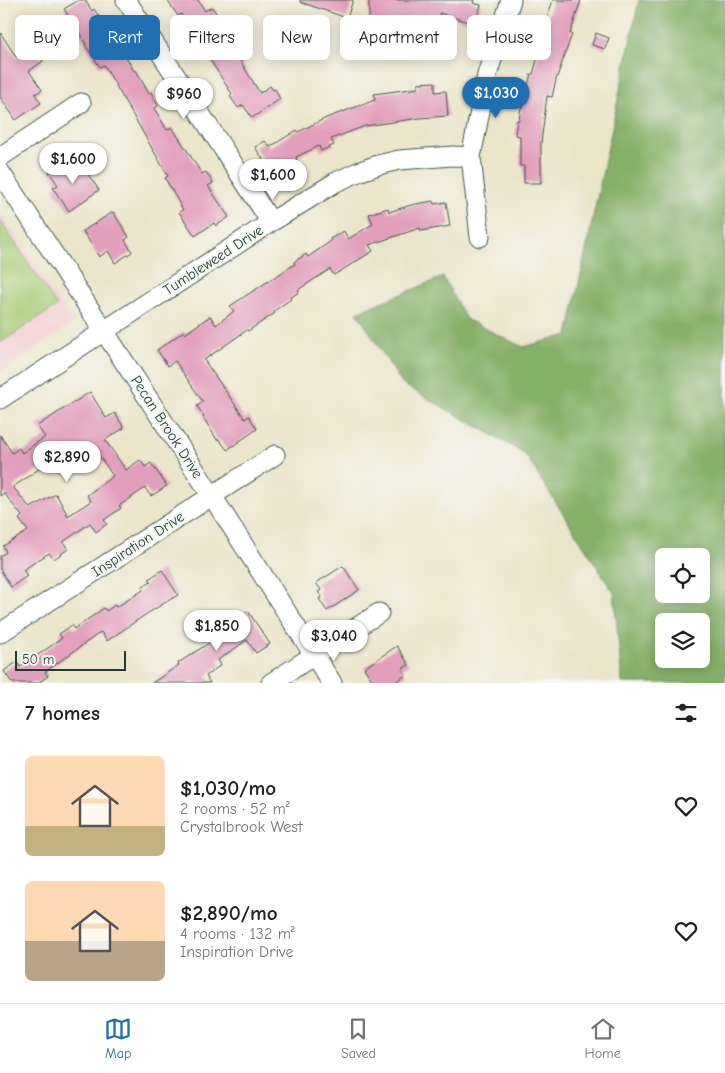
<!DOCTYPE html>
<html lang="en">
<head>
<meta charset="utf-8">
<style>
	body { margin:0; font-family:"Comic Neue",sans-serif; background:#f6f6f6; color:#202124; height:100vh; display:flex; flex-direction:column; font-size:19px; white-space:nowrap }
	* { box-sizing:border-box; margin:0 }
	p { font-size:16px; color:#757577 }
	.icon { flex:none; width:28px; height:28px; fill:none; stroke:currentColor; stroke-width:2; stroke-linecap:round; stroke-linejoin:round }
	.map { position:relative; height:683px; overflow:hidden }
	.side { display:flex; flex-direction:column; background:#fff; flex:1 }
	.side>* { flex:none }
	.banner { position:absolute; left:15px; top:15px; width:695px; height:45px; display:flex; gap:10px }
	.fabs { position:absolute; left:655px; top:548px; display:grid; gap:10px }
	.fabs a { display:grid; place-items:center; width:55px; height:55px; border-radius:8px; background:#fff; box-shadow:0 2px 12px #0003; font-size:25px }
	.scale { position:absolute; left:15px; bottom:12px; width:111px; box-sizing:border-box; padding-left:5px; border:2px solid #1f3d34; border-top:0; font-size:14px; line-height:18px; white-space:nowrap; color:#1f3d34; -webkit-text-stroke:4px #f6f6f2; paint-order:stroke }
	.price { position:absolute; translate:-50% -42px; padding:0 11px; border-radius:18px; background:#fff; color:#222; font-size:16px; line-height:32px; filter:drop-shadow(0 1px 2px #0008) }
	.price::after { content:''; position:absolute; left:50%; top:30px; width:15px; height:11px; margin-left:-8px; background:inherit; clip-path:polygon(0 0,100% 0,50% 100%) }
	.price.on { background:#1f6fb2; color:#fff }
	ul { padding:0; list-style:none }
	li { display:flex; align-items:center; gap:15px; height:125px; padding:0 25px }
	li span { display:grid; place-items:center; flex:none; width:140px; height:100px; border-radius:8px; color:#555 }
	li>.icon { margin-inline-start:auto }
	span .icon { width:60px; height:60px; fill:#fffc; stroke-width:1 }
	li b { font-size:21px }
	h2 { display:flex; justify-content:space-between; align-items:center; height:60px; padding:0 25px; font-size:21px }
	.tag { padding:0 18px; border-radius:8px; background:#fff; box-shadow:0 2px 12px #0003; font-size:18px; line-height:45px }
	.tag.on { background:#1f6fb2; color:#fff }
	.tabs { display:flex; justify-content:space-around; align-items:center; height:70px; border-top:1px solid #e0e0e0; background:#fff; font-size:14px; color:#757577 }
	.tabs a { display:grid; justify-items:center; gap:2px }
	.tabs .on { color:#1f6fb2 }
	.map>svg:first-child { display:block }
	.built { fill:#f7cfd3 }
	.green { fill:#a7cc76; stroke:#638455 }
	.forest { fill:#85b067; stroke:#52764e; fill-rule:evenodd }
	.building { fill:#e29fbc; fill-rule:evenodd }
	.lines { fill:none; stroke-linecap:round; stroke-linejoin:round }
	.minor-casing { stroke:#3e564a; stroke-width:21 }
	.minor { stroke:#fff; stroke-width:19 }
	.labels { text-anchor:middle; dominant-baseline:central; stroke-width:4.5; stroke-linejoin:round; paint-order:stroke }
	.street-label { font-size:15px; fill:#1f3d34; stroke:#f6f6f2 }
</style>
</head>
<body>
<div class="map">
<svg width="725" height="683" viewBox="0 0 725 683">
	<rect width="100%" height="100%" fill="#f6f6f2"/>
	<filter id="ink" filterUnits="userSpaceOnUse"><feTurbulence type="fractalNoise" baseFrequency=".02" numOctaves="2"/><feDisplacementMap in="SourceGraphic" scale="10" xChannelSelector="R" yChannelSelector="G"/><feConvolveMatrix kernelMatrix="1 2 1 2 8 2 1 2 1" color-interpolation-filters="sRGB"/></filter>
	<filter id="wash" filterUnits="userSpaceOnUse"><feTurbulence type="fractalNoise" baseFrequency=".0096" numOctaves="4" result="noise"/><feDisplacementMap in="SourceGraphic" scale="20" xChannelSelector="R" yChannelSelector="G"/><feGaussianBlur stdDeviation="1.12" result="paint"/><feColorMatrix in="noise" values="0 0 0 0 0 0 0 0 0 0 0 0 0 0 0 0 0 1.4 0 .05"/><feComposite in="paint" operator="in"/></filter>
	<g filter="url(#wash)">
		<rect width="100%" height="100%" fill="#ebe6ca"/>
		<path class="built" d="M0 211 73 323 0 372Z"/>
		<path class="green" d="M0 220 57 306 0 343Z"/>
		<path class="forest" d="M639 0H725V683H622L614 593 524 453 402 384 357 312 443 277 466 319 523 347 568 335ZM664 556H701V594H664ZM664 621H701V659H664Z"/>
		<g id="blocks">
			<path class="building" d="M79 0H85L92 11 94 9 123 52 134 71 136 70 149 94 151 92 158 106 154 108 167 130 172 127 202 174 206 172 213 183 208 186 229 217 216 226 214 223 195 236 179 212 183 210 165 178 168 176 104 65 100 67 85 45 86 44 64 9Z
				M167 0H198L205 11 212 7 229 32 224 35 260 93 270 86 273 90 275 89 280 99 252 118 243 105 238 108 230 96 232 94 199 43 200 42 181 14 178 16Z
				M300 0H353L347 18 300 2Z
				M369 0H474L473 3 481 5 475 24 439 13 440 18 402 21V48H378L379 21H369Z
				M553 0H581L570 34H572L556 80 552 97 547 96 541 143V183H524V166H520V136L515 135 517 120H519L521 107 522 108 531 74H533L539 53 531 50 535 37 540 39Z
				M0 32 16 57 33 46 43 61 29 71 42 90 35 94 41 103 16 120 0 97Z
				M596 33 609 38 605 49 592 45Z
				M435 82V92L446 91 448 116 420 118 365 126 331 139 334 145 321 151 319 146 296 157 297 159 288 165 290 168 275 178 255 147 265 141 270 147 297 130 298 132 326 118 375 100 374 94 418 88V83Z
				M68 159 75 170 82 166 99 190 69 211 53 188 58 185 49 172Z
				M433 201 434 204 446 202 450 226 421 231 420 228 369 245 373 251 334 275 330 269 298 290 299 292 290 298 291 299 274 311 275 313 248 331 247 330 204 360 245 419 249 416 257 429 227 450 219 439 217 440 203 417 204 416 197 406 203 402 175 361 168 366 157 350 184 331 185 334 210 316 216 325 234 311 230 306 295 264 294 262 306 254 308 257 331 241 330 239 344 231 348 239 373 224 369 214 388 208 389 212 411 205Z
				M113 212 129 237 125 240 132 252 115 263 108 251 99 257 83 231Z
				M90 392 106 418 115 413 124 428 105 440 126 470 140 460 145 467 151 463 167 486 151 496 145 488 119 506 121 508 104 520 107 524 96 532 90 523 63 542 68 549 54 559 49 553 23 570 27 576 11 587 0 569V556L6 552 3 546 28 531 19 519 22 516 4 493 0 496V435L12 453 19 448 22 453 45 437 37 426ZM94 448 113 476 87 495 91 501 68 516 56 494 30 508 13 487 52 460 59 471Z
				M343 566 359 590 327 611 319 599 322 597 318 592 321 590 316 583Z
				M162 570 178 595 148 613 107 641 101 632 45 672 48 676 38 683H12L4 671 17 662 20 667 48 648 62 638 59 634 72 625 74 629 104 608 106 611 115 605 116 607 123 603 143 590 142 587 151 581 149 579Z
				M248 611 270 644 256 653 247 640 218 660 221 665 206 676 210 683H152L179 665 178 663 220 636 218 633 233 623 232 622Z
				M397 646 409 665 402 669 406 675 394 683H374L364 668Z"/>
		</g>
	</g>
	<g filter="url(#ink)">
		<use href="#blocks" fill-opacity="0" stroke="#3e564a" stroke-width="1"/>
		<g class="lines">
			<g class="minor-casing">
				<path id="minor" d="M126 0 271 222
					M0 157 81 103
					M0 172 212 496 332 683
					M480 237 471 157 487 75 511 0
					M0 399 271 222 336 182 358 172 378 165 399 160 453 156 471 157
					M0 633 275 455
					M271 683 379 613"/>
			</g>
			<use href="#minor" class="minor"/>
		</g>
	</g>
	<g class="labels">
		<g class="street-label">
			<text transform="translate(213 260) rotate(-33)">Tumbleweed Drive</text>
			<text transform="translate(167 427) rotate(57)">Pecan Brook Drive</text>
			<text transform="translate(138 544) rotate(-33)">Inspiration Drive</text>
		</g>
	</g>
</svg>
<div class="fabs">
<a><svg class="icon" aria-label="locate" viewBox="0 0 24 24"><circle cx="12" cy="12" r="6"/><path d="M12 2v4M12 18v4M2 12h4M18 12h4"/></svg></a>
<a><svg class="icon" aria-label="layers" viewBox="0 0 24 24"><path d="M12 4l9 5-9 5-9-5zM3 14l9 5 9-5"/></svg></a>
</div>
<div class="scale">50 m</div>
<b class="price on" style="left:496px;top:119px">$1,030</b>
<b class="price" style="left:184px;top:120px">$960</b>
<b class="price" style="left:73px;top:185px">$1,600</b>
<b class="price" style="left:273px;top:201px">$1,600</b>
<b class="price" style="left:67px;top:483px">$2,890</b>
<b class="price" style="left:217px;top:652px">$1,850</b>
<b class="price" style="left:334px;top:662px">$3,040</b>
<div class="banner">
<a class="tag">Buy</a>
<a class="tag on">Rent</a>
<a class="tag">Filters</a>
<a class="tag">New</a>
<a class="tag">Apartment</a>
<a class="tag">House</a>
</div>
</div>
<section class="side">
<h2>7 homes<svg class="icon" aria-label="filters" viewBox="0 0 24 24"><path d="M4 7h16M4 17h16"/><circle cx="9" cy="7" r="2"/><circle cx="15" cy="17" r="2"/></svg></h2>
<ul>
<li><span style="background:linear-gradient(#ffd9b3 70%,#c2b280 0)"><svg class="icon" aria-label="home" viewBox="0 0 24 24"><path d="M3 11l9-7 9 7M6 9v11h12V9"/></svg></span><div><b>$1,030/mo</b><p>2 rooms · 52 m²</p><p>Crystalbrook West</p></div><svg class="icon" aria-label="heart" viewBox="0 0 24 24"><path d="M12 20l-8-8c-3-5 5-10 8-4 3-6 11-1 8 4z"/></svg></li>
<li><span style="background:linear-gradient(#ffd9b3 60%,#b9a48a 0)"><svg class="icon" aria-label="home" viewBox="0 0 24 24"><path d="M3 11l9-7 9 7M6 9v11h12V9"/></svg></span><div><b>$2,890/mo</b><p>4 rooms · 132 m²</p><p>Inspiration Drive</p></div><svg class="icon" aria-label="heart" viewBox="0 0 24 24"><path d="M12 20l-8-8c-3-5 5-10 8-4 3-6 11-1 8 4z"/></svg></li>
</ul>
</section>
<nav class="tabs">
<a class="on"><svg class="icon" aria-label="map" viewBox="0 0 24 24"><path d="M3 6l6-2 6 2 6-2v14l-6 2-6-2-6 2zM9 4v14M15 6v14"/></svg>Map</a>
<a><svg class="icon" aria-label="saved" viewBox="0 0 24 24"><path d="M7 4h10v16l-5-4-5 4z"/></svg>Saved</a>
<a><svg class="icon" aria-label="home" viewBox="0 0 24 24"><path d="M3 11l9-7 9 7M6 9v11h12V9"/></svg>Home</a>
</nav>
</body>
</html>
